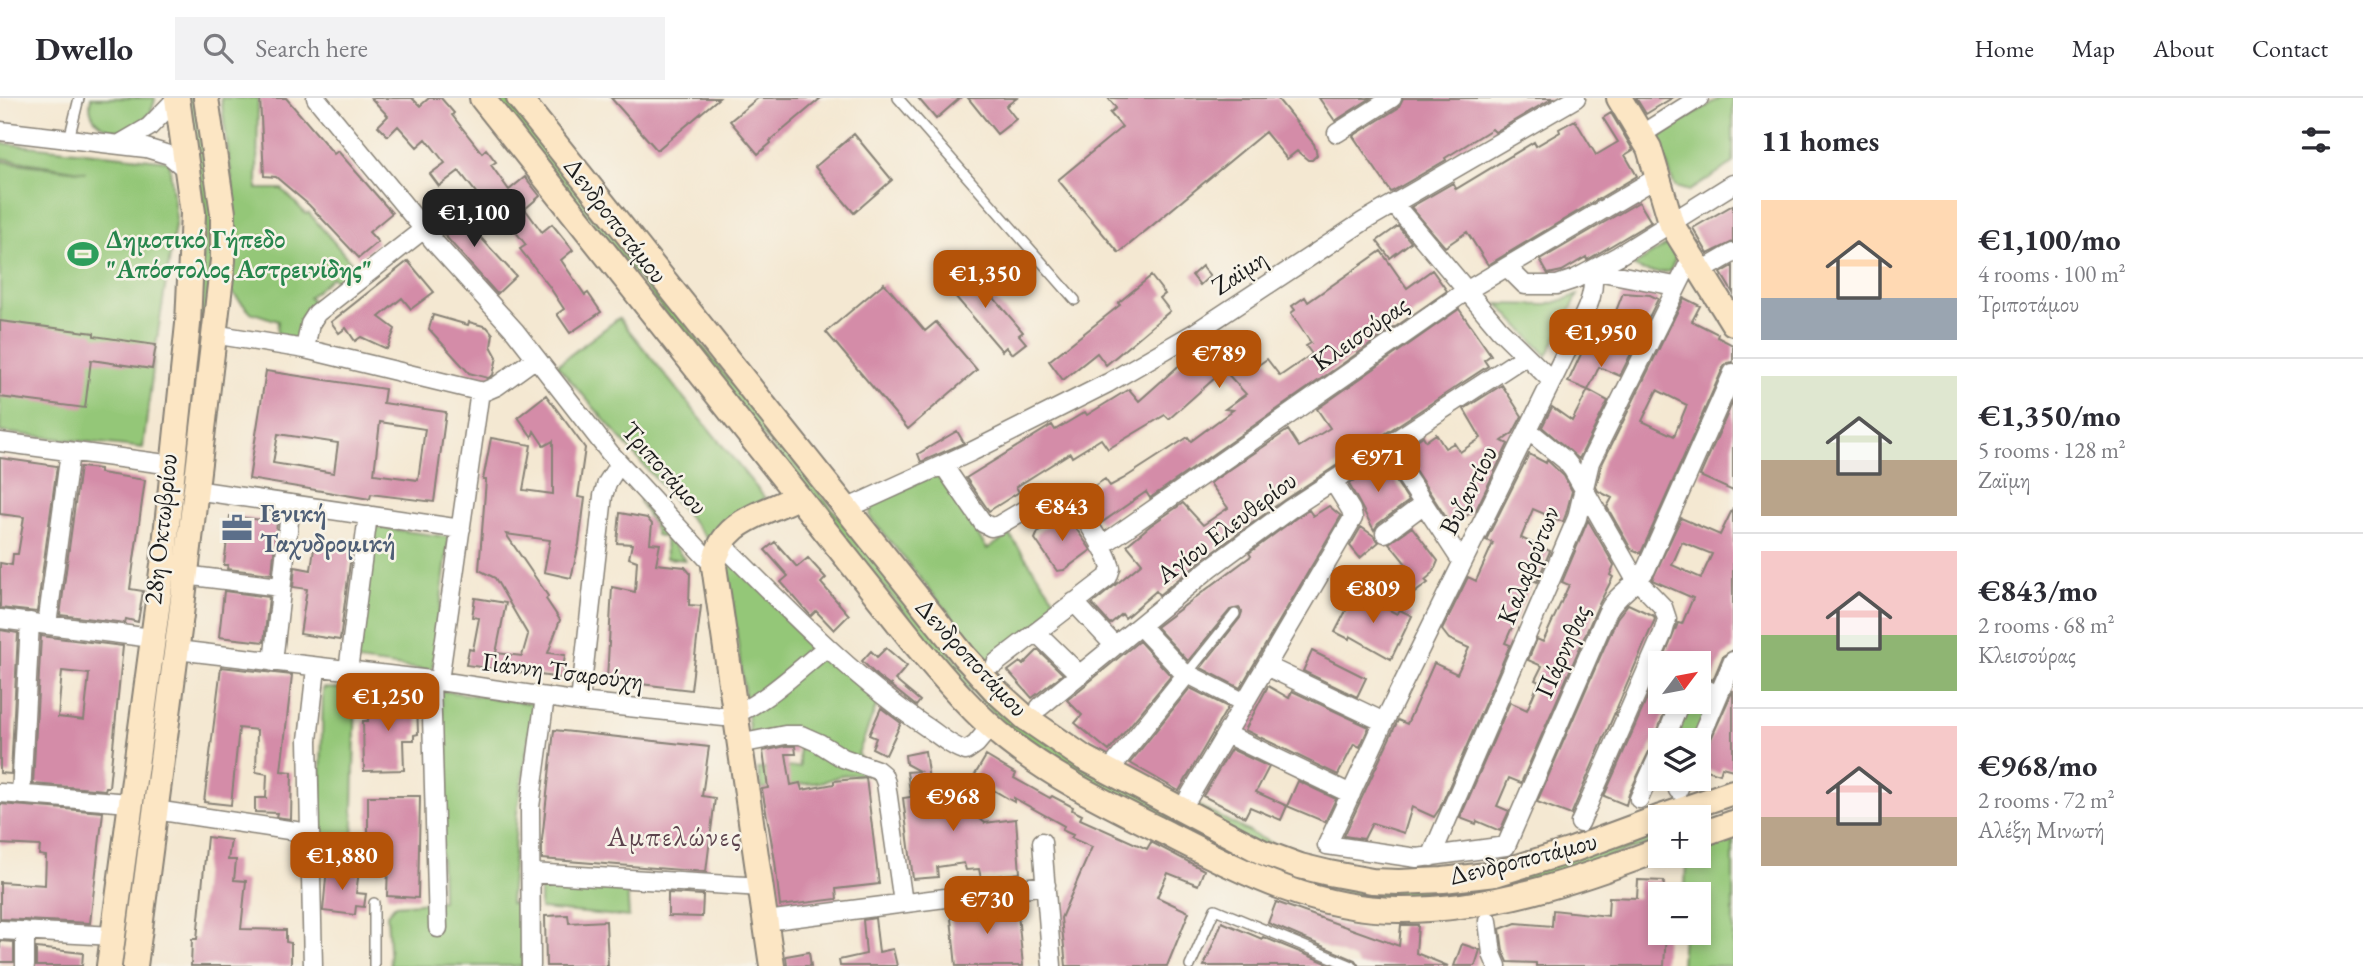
<!DOCTYPE html>
<html lang="en">
<head>
<meta charset="utf-8">
<style>
	body { margin:0; font-family:"EB Garamond",serif; background:#f2f2f3; color:#2b2b33; height:100vh; display:flex; flex-direction:column; font-size:26px; white-space:nowrap }
	* { box-sizing:border-box; margin:0 }
	p { font-size:23px; color:#7c7c81 }
	.icon { flex:none; width:38px; height:38px; fill:none; stroke:currentColor; stroke-width:2; stroke-linecap:round; stroke-linejoin:round }
	.map { position:relative; flex:1; overflow:hidden }
	.details { display:flex; flex-direction:column; background:#fff; width:630px }
	.details>* { flex:none }
	.needle { width:46px; rotate:58deg }
	.fabs { position:absolute; left:1648px; top:553px; display:grid; gap:14px }
	.fabs a { display:grid; place-items:center; width:63px; height:63px; border-radius:0px; background:#fff; box-shadow:0 4px 10px #0003; font-size:35px }
	.price { position:absolute; translate:-50% -60px; padding:0 16px; border-radius:14px; background:#b45309; color:#fff; font-size:23px; line-height:46px; filter:drop-shadow(0 2px 4px #0008) }
	.price::after { content:''; position:absolute; left:50%; top:42px; width:21px; height:16px; margin-left:-10px; background:inherit; clip-path:polygon(0 0,100% 0,50% 100%) }
	.price.current { background:#222; color:#fff }
	ul { padding:0; list-style:none }
	li { display:flex; align-items:center; gap:21px; height:175px; padding:0 28px }
	li+li { border-top:2px solid #e1e1e2 }
	li span { display:grid; place-items:center; flex:none; width:196px; height:140px; border-radius:0px; color:#555 }
	li>.icon { margin-inline-start:auto }
	span .icon { width:84px; height:84px; fill:#fffc; stroke-width:1 }
	li b { font-size:30px }
	h2 { display:flex; justify-content:space-between; align-items:center; height:84px; padding:0 28px; font-size:30px }
	header { display:flex; align-items:center; gap:42px; box-sizing:border-box; height:98px; padding:0 35px; background:#fff; border-bottom:2px solid #e1e1e2 }
	header strong { font-size:33px }
	nav { display:flex; gap:38px; margin-inline-start:auto; font-size:24px }
	.search { width:490px; height:63px; background:#f2f2f3; display:flex; align-items:center; gap:18px; box-sizing:border-box; padding:0 24px; border-radius:0px; color:#7c7c81; font-size:26px }
	main { display:flex; flex:1; min-height:0 }
	.map>svg:first-child { display:block }
	.green { fill:#94c778; stroke:#58724a; stroke-width:2 }
	.building { fill:#d48ca8; fill-rule:evenodd }
	.lines { fill:none; stroke-linecap:round; stroke-linejoin:round }
	.lane-casing { stroke:#888277; stroke-width:12 }
	.street-casing { stroke:#888277; stroke-width:21 }
	.secondary-casing { stroke:#888277; stroke-width:28 }
	.lane { stroke:#fff; stroke-width:9 }
	.street { stroke:#fff; stroke-width:18 }
	.secondary { stroke:#fce6c4; stroke-width:24 }
	.labels { text-anchor:middle; dominant-baseline:central; stroke-width:5; stroke-linejoin:round; paint-order:stroke }
	.street-label { font-size:26px; fill:#1c1c1c; stroke:#f7f3e8 }
	.leisure-label { font-size:26px; font-weight:bold; fill:#27864d; stroke:#f7f3e8; text-anchor:start }
	.service-label { font-size:26px; font-weight:bold; fill:#4e5e75; stroke:#f7f3e8; text-anchor:start }
	.neighbourhood-label { font-size:28px; letter-spacing:2px; fill:#5c434d; stroke:#f7f3e8 }
</style>
</head>
<body>
<header>
<strong>Dwello</strong>
<div class="search"><svg class="icon" aria-label="search" viewBox="0 0 24 24"><circle cx="10" cy="10" r="6"/><path d="M15 15l6 6"/></svg>Search here</div>
<nav><a>Home</a><a>Map</a><a>About</a><a>Contact</a></nav>
</header>
<main>
<div class="map">
<svg width="1733" height="868" viewBox="0 0 1733 868">
	<rect width="100%" height="100%" fill="#f7f3e8"/>
	<filter id="ink" filterUnits="userSpaceOnUse"><feTurbulence type="fractalNoise" baseFrequency=".0143" numOctaves="2"/><feDisplacementMap in="SourceGraphic" scale="14" xChannelSelector="R" yChannelSelector="G"/><feConvolveMatrix kernelMatrix="1 2 1 2 8 2 1 2 1" color-interpolation-filters="sRGB"/></filter>
	<filter id="wash" filterUnits="userSpaceOnUse"><feTurbulence type="fractalNoise" baseFrequency=".00686" numOctaves="4" result="noise"/><feDisplacementMap in="SourceGraphic" scale="28" xChannelSelector="R" yChannelSelector="G"/><feGaussianBlur stdDeviation="1.57" result="paint"/><feColorMatrix in="noise" values="0 0 0 0 0 0 0 0 0 0 0 0 0 0 0 0 0 1.4 0 .05"/><feComposite in="paint" operator="in"/></filter>
	<g filter="url(#wash)">
		<rect width="100%" height="100%" fill="#f4e8d2"/>
		<path class="green" d="M91 0H155V2C144 48 82 37 91 0Z
			M187 0H197L215 127 194 352 186 351 206 125Z
			M221 0H258L257 91H282L306 116 309 115 356 170 338 185 332 179 309 199 315 206 302 238 296 242 277 236 278 223 250 214 231 193 233 91Z
			M494 0H506L810 384 987 599 1362 792 1661 730V742L1508 790 1429 803 1366 800 1267 775 1088 685 1019 639 953 576Z
			M1720 0H1733V65L1689 93 1675 89 1657 40Z
			M0 45 169 63 176 121 156 247 143 350 0 334V63L86 74 0 60Z
			M1668 146 1676 159 1670 173C1659 176 1643 175 1633 168Z
			M1578 197 1547 258 1498 206 1547 207Z
			M619 220 765 400 710 444 557 267Z
			M935 376 941 381 987 451 1010 437 1060 509 989 564 870 419 871 407Z
			M639 402 685 462 666 460 665 439 656 437C654 423 644 415 639 402Z
			M374 429 449 439 432 573 357 563Z
			M730 462 879 601 858 656 868 676 842 677 823 684 762 691 758 671 800 669 798 641 751 644 728 471Z
			M1699 588 1718 597 1699 642H1665L1680 604H1699Z
			M323 590 356 592 353 712 354 768 319 766Z
			M437 592 534 606 517 715 510 805 522 806 523 868H390L387 816 395 807 442 803Z
			M1733 743V868H1681L1683 835H1699V796H1685L1686 759 1699 758V755Z
			M540 785 627 788 629 819 540 811Z"/>
		<g id="blocks">
			<path class="building" d="M260 0H286L334 56 338 53 392 115 369 134 378 144 359 160 309 107 276 79 264 78Z
				M371 0H412L420 8 429 0H441L454 15 452 17 482 55 486 51 496 64 491 67 509 92 525 79 540 98 525 111 542 134 552 126 573 152 561 162 585 197 588 195 601 214 570 235 557 216 564 211 549 188 520 151 526 147 508 124 503 129 459 73 439 88 430 76 445 65 426 41 417 49 398 28 388 38 378 28 388 18Z
				M611 0H719L657 52Z
				M758 0H821L770 43 771 45 758 56 730 23Z
				M918 0H960L936 21Z
				M968 0H1017L1006 8 1016 21 997 36Z
				M1108 0H1277L1314 46 1317 57 1312 62H1308L1297 53 1287 61 1265 34 1119 155 1058 82 1122 29 1110 15 1116 10Z
				M1319 0H1371L1335 23Z
				M1403 0H1553L1495 34 1492 31 1445 60 1446 62 1391 94 1353 38 1398 10Z
				M1636 0H1672L1646 16Z
				M1611 15 1633 52 1625 57 1637 78 1488 167 1467 134 1445 149 1411 109 1453 85 1456 91 1534 44 1536 48 1560 34 1559 31 1575 22 1596 57 1618 44 1603 20Z
				M854 36 892 82 854 115 815 69Z
				M1639 104 1651 124 1587 162 1586 159 1562 173 1548 176 1540 162Z
				M450 106 516 178 497 196 432 123Z
				M1733 107V144L1708 156 1693 130Z
				M1398 128 1411 144 1390 160 1377 143Z
				M1381 153 1407 190 1432 172 1447 193 1150 400 1146 394 1101 425 1084 401 1088 398 1085 394 1105 381 1110 388 1123 381 1188 339 1191 343 1233 312 1225 311 1246 296 1224 272 1169 321 1165 317 1108 351 1101 341 1072 359 1070 355 1016 389 1019 394 989 413 966 380 1052 327 1055 332 1085 314 1087 317 1129 291 1139 303 1202 247 1209 254 1229 236 1257 268 1267 261 1280 278 1312 256 1306 248 1311 245 1291 215 1295 212 1292 208 1305 199 1308 204Z
				M408 163 434 194 411 211 402 200 379 219 395 231 387 251 361 239 355 243 346 230 339 235 331 224Z
				M965 166 1023 234 1019 237 1026 245 1012 256 1006 249 1002 253 943 184Z
				M1202 168 1210 178 1200 187 1192 177Z
				M1733 168V195L1721 175Z
				M1151 178 1165 196 1160 200 1170 213 1106 267 1097 255 1063 282 1049 263 1120 207 1118 205Z
				M884 185 925 233 936 224 977 272 908 331 826 234Z
				M1623 195 1650 197 1658 201 1620 278 1599 269 1588 292 1608 303 1579 361 1542 329 1552 309 1572 323 1588 292 1568 284 1596 224 1609 231Z
				M1684 200 1700 208 1692 223 1718 236 1717 239 1733 247V264L1727 265 1723 270 1641 455 1631 451 1607 409 1612 400 1598 393 1596 389 1601 368ZM1657 292 1687 307 1674 338 1642 323Z
				M1459 211 1491 257 1484 262 1488 268 1284 402 1203 461 1159 497 1156 493 1125 520 1122 516 1110 526 1092 506 1142 465 1127 447 1151 427 1183 405 1203 427 1228 410 1210 385 1288 332 1299 349 1330 330 1317 311Z
				M433 217 468 227 469 224 487 229 493 236 491 248 497 259 493 277 488 280 469 275 429 231Z
				M0 223 94 235V238L156 247 152 271 91 262 85 310 0 299Z
				M266 273 385 291 383 305 446 314 434 404 371 396 370 401 249 381ZM380 324 425 331 418 382 374 376ZM278 336 338 345 334 375 273 365Z
				M1502 287 1522 318 1513 335 1502 343 1508 346 1476 412 1451 427 1402 352 1423 338 1426 343 1436 336 1445 350 1454 345 1460 354 1481 340 1464 311Z
				M546 297 585 350 578 399 585 400 579 446 571 480 544 474 550 442 506 436 548 498 546 501 560 522 548 555 565 557 562 580 466 567 469 551 473 552 479 520 472 519 475 500 506 505 496 555 522 558 528 537 495 480 479 472 486 382H483L491 340 531 347 523 392 553 396V343L544 348 534 333 532 339 518 319Z
				M1733 303V393L1700 378Z
				M957 333 964 345 921 364 918 356Z
				M1529 356 1546 365 1547 362 1564 378 1572 393 1566 416 1563 424 1533 411 1521 440 1550 453 1537 484 1533 482 1505 545 1510 547 1440 710 1434 719 1412 709 1404 735 1372 725 1364 741 1344 738 1398 622 1407 626 1434 565 1457 576 1469 550 1449 541 1442 532 1468 479 1476 483 1493 445 1486 442Z
				M0 360 57 368 37 514 0 510V465L12 467 13 456H18L24 419 0 416Z
				M1383 364 1409 403 1378 426 1374 432 1349 386Z
				M80 369 100 371V375L145 382 130 491 143 493 138 524 126 521 125 525 60 517Z
				M1329 408 1341 418 1240 590 1201 570 1240 520 1242 514 1239 510 1230 512 1188 563 1156 529 1251 458 1249 455 1296 420 1309 412 1313 418Z
				M1733 410V552L1723 558 1713 582 1699 577V565H1662L1678 525 1682 526 1693 500 1652 482 1681 420 1720 437ZM1682 444 1712 456 1701 480 1672 467Z
				M620 415 647 420 652 426 650 445 660 446 656 466 685 469 690 475 689 507 701 508 691 592 607 582 612 489 635 494 637 463 629 460 632 446 617 445Z
				M1065 415 1091 452 1064 472 1057 473 1035 441 1038 434Z
				M230 418 277 424 272 476 227 471 228 467H224Z
				M1588 422 1614 467 1610 477 1613 479 1597 510 1521 685 1509 680 1497 708 1509 713 1500 733 1477 723 1476 726 1460 720 1510 604 1527 612 1539 584 1535 582 1542 568 1528 562 1537 541 1543 544 1569 487 1562 484Z
				M1361 429 1374 438 1379 444 1360 460 1350 448Z
				M1412 429 1438 463 1433 475 1425 482 1428 485 1413 496 1397 475 1407 467 1389 445Z
				M315 443 352 449 340 542 300 536 307 491 293 489 295 469 311 472Z
				M775 444 797 469 808 460 826 480 821 485 849 517 834 532 816 513 811 518 781 484 788 478 765 452Z
				M1357 491 1369 497 1368 501 1397 516 1400 512 1412 518 1391 561 1350 538 1349 541 1335 534Z
				M224 493 269 499 264 544 219 539Z
				M1628 506 1654 518 1655 521 1571 717 1537 704 1617 520Z
				M0 532 18 535 11 676 0 675Z
				M41 538 123 548 109 689H106L105 692 33 686ZM62 573 89 576 84 622 58 619Z
				M1139 543 1171 578 1109 653 1075 625 1082 617 1067 602Z
				M886 550 907 568 895 582 920 603 916 608 891 588V586L890 588 877 578 862 563 871 553 877 559Z
				M1038 552 1063 576 1032 600 1008 573 1020 564 1023 567Z
				M1312 553 1366 580 1357 599 1303 573Z
				M221 569 292 577 281 673 292 674 291 721 276 719 277 715 255 714V700H266L267 676 256 674 257 632 239 630 231 707 204 704Z
				M1661 569V604H1668L1654 643 1629 696 1626 707 1604 698Z
				M1268 588 1289 600 1292 593 1369 629 1360 649 1354 646 1338 677 1245 632Z
				M1190 590 1228 609 1179 693 1130 665Z
				M1733 592V672L1722 669 1720 676 1700 670 1706 652Z
				M399 598V604H417L418 636 414 637V642H403L404 672 364 673 363 623H368V602H379L378 599Z
				M881 610 901 625 886 657 872 650 876 640 869 637Z
				M554 632 709 649 702 698 715 700 706 774 542 761V742Z
				M786 648H795L796 656H786L791 687 800 685 802 692 834 686V683L866 680 879 786 836 791 837 801 780 808 775 763 762 691 768 690 763 653Z
				M1231 651 1269 669 1256 694 1287 708 1281 722 1250 709 1245 719 1203 698Z
				M925 653 931 697 952 696 954 718 974 716 985 725 1016 721 1020 775 981 780 979 771 966 772 964 765 937 769 938 779 913 781 903 700 911 699 907 674 919 673 906 666 905 657Z
				M986 658 1016 676 1014 680 1050 700 1052 698 1073 709 1072 712 1082 717 1080 721 1147 751 1151 744 1204 772 1198 787 1168 775 1157 799 1189 814 1167 868H1066L1061 820 1092 749 1071 740 1073 737 1062 732 1064 728 1014 700V704L973 680Z
				M1298 683 1336 701 1325 724 1287 708Z
				M368 698H420L418 800 387 798 389 738H368Z
				M0 706 103 714 90 825 0 821V784L45 787 46 758 39 757 40 748 0 746Z
				M207 739 231 742 228 762H236L234 782 246 783 241 831 286 832V844L291 845V868H191L192 841H197Z
				M327 769 359 773 356 795 366 796 364 809 356 808 355 817 323 813Z
				M1638 782 1664 783 1663 796H1661V835H1666L1664 868H1536V865L1508 864 1503 853 1500 831 1516 825 1552 828 1553 812 1608 818 1609 799 1637 800Z
				M668 795 703 797 702 819 668 818Z
				M1276 804 1399 848 1401 827H1418L1416 855 1448 868H1359L1355 862 1268 825Z
				M1017 806 1023 868H956L950 811Z
				M568 817 569 825 606 823 608 868H546L545 818Z
				M875 820 879 854 893 851 897 868H840L839 862 866 856 863 822Z
				M1222 824 1262 841 1263 839 1334 868H1204Z
				M0 843 14 844V864H0Z
				M1462 846 1480 852 1475 868H1454Z
				M36 850 83 855 82 868H36Z
				M809 854 811 868H787L786 858Z"/>
		</g>
	</g>
	<g filter="url(#ink)">
		<use href="#blocks" fill-opacity="0" stroke="#888277" stroke-width="2"/>
		<g class="lines">
			<g class="lane-casing">
				<path id="lane" d="M898 0 1075 202
					M69 41 79 0
					M1186 577 1235 516
					M374 868V805
					M1190 868 1215 811 1352 868"/>
			</g>
			<g class="street-casing">
				<path id="street" d="M316 0 436 146 515 233 610 355 714 468
					M0 33 146 50 169 57 189 74
					M1337 35 1392 0
					M1642 36 1699 0
					M120 46 149 29 177 0
					M1394 106 1499 231 1552 283
					M1507 169 1525 187H1557L1575 181 1618 158 1733 86
					M1592 172C1597 195 1585 214 1576 234L1384 624 1327 747 1417 760 1506 748 1607 515C1616 496 1635 489 1646 471L1733 275
					M1592 172 1675 188
					M1700 174 1733 155
					M213 236 305 251 483 294 497 288 536 260
					M305 251 310 226 317 215 424 131
					M1528 332 1565 362 1573 372 1634 479 1663 509 1667 521 1663 535 1580 725
					M0 344 173 367
					M1386 348 1462 464
					M943 367 983 425 991 429 999 427 1046 399 1059 394C1078 406 1105 448 1111 470L1108 479 996 565
					M195 392 461 431
					M846 411 973 353 1108 285 1196 234 1364 123 1576 0
					M1385 435 1424 406
					M721 445C786 509 848 576 925 628 938 636 951 649 966 653L976 646 991 628
					M1101 448 1466 193 1658 79
					M185 477 280 489
					M1074 504 1115 548
					M0 521 152 540
					M47 527 70 354
					M1140 528 1182 573 1245 605
					M1036 534 1080 577
					M177 552 439 583 580 604 724 619C757 613 799 571 826 550
					M273 564 291 406
					M1266 568 1384 624
					M348 573 368 417
					M431 583 438 830
					M439 583 480 293
					M1699 588 1718 597
					M580 604 603 398 607 385 619 366
					M1040 609 1210 470 1290 411 1525 258
					M1226 636 1351 696
					M1665 642 1680 604
					M1699 643 1733 563
					M739 646 785 637H801L819 645 843 660 877 672 883 677 886 685 903 805
					M1108 674 1186 577
					M1678 692 1683 681
					M0 695 130 705
					M21 697 30 524
					M1189 699 1353 420 1351 412 1333 383
					M1639 701 1661 652
					M155 712 309 735
					M1042 744 1052 868
					M1431 759 1577 420 1590 364 1692 159
					M531 775 762 789
					M766 823 1046 787
					M1488 823 1492 856 1497 868
					M0 832 114 838
					M25 833V868
					M313 868 308 642 316 570
					M531 868 530 709 545 599"/>
			</g>
			<g class="secondary-casing">
				<path id="secondary" d="M482 0 916 547C945 581 973 615 1008 643 1056 681 1110 707 1164 734 1239 772 1312 812 1398 812 1489 813 1577 783 1661 751
					M519 0 964 558 995 592 1026 620 1084 660 1262 754 1300 768 1329 775 1372 783 1399 784 1443 782 1495 776 1572 752 1661 719
					M1619 0 1649 50 1672 127 1733 225
					M1661 719 1733 694
					M1699 737 1733 725
					M109 868 163 466 188 226 193 115 177 0
					M135 868 181 517 223 162V115L206 0
					M772 868 714 468C721 422 762 417 797 399"/>
			</g>
			<use href="#lane" class="lane"/>
			<use href="#street" class="street"/>
			<use href="#secondary" class="secondary"/>
		</g>
	</g>
	<defs>
		<g id="stadium-bare" transform="scale(2.415)"><path d="M0-5a6.5 5 0 1 0 0 10a6.5 5 0 1 0 0-10ZM-3.5-1.8h7v3.6h-7Z" fill="#2e9e5b" stroke="#f7f3e8" stroke-width="2.5" paint-order="stroke"/></g>
		<g id="office-bare" transform="scale(2.415)"><path d="M-6-3h4V-5.5h4V-3h4V5H-6ZM-1-4.5V-3h2v-1.5ZM-6 0V1H6V0Z" fill="#5c6f8a" stroke="#f7f3e8" stroke-width="2.5" paint-order="stroke"/></g>
	</defs>
	<g fill-rule="evenodd">
		<use href="#stadium-bare" x="83" y="156"/>
		<use href="#office-bare" x="237" y="430"/>
	</g>
	<g class="labels">
		<g class="street-label">
			<text transform="translate(616 122) rotate(52)">Δενδροποτάμου</text>
			<text transform="translate(1239 174) rotate(-34)">Ζαϊμη</text>
			<text transform="translate(1360 235) rotate(-35)">Κλεισούρας</text>
			<text transform="translate(665 370) rotate(48)">Τριποτάμου</text>
			<text transform="translate(1468 392) rotate(-63)">Βυζαντίου</text>
			<text transform="translate(1226 429) rotate(-37)">Αγίου Ελευθερίου</text>
			<text transform="translate(160 431) rotate(-84)">28η Οκτωβρίου</text>
			<text transform="translate(1528 467) rotate(-68)">Καλαβρύτων</text>
			<text transform="translate(1562 553) rotate(-66)">Πάρνηθας</text>
			<text transform="translate(972 559) rotate(47)">Δενδροποτάμου</text>
			<text transform="translate(563 573) rotate(7)">Γιάννη Τσαρούχη</text>
			<text transform="translate(1523 760) rotate(-14)">Δενδροποτάμου</text>
		</g>
		<g class="leisure-label">
			<text x="106" y="141">Δημοτικό Γήπεδο<tspan x="106" dy="30">"Απόστολος Αστρεινίδης"</tspan></text>
		</g>
		<g class="service-label">
			<text x="260" y="415">Γενική<tspan x="260" dy="30">Ταχυδρομική</tspan></text>
		</g>
		<g class="neighbourhood-label">
			<text x="675" y="738">Αμπελώνες</text>
		</g>
	</g>
</svg>
<div class="fabs">
<a><svg class="needle" viewBox="-14 -14 28 28"><path d="M0-13l5 13h-10z" fill="#e53935"/><path d="M0 13l5-13h-10z" fill="#7c7c81"/></svg></a>
<a><svg class="icon" aria-label="layers" viewBox="0 0 24 24"><path d="M12 4l9 5-9 5-9-5zM3 14l9 5 9-5"/></svg></a>
<a>+</a>
<a>−</a>
</div>
<b class="price current" style="left:474px;top:151px">€1,100</b>
<b class="price" style="left:985px;top:212px">€1,350</b>
<b class="price" style="left:1601px;top:271px">€1,950</b>
<b class="price" style="left:1219px;top:292px">€789</b>
<b class="price" style="left:1378px;top:396px">€971</b>
<b class="price" style="left:1062px;top:445px">€843</b>
<b class="price" style="left:1373px;top:527px">€809</b>
<b class="price" style="left:388px;top:635px">€1,250</b>
<b class="price" style="left:953px;top:735px">€968</b>
<b class="price" style="left:342px;top:794px">€1,880</b>
<b class="price" style="left:987px;top:838px">€730</b>
</div>
<section class="details">
<h2>11 homes<svg class="icon" aria-label="filters" viewBox="0 0 24 24"><path d="M4 7h16M4 17h16"/><circle cx="9" cy="7" r="2"/><circle cx="15" cy="17" r="2"/></svg></h2>
<ul>
<li><span style="background:linear-gradient(#ffd9b3 70%,#9aa5b1 0)"><svg class="icon" aria-label="home" viewBox="0 0 24 24"><path d="M3 11l9-7 9 7M6 9v11h12V9"/></svg></span><div><b>€1,100/mo</b><p>4 rooms · 100 m²</p><p>Τριποτάμου</p></div></li>
<li><span style="background:linear-gradient(#dfe7d0 60%,#b9a48a 0)"><svg class="icon" aria-label="home" viewBox="0 0 24 24"><path d="M3 11l9-7 9 7M6 9v11h12V9"/></svg></span><div><b>€1,350/mo</b><p>5 rooms · 128 m²</p><p>Ζαϊμη</p></div></li>
<li><span style="background:linear-gradient(#f6c9c9 60%,#8fb573 0)"><svg class="icon" aria-label="home" viewBox="0 0 24 24"><path d="M3 11l9-7 9 7M6 9v11h12V9"/></svg></span><div><b>€843/mo</b><p>2 rooms · 68 m²</p><p>Κλεισούρας</p></div></li>
<li><span style="background:linear-gradient(#f6c9c9 65%,#b9a48a 0)"><svg class="icon" aria-label="home" viewBox="0 0 24 24"><path d="M3 11l9-7 9 7M6 9v11h12V9"/></svg></span><div><b>€968/mo</b><p>2 rooms · 72 m²</p><p>Αλέξη Μινωτή</p></div></li>
</ul>
</section>
</main>
</body>
</html>
